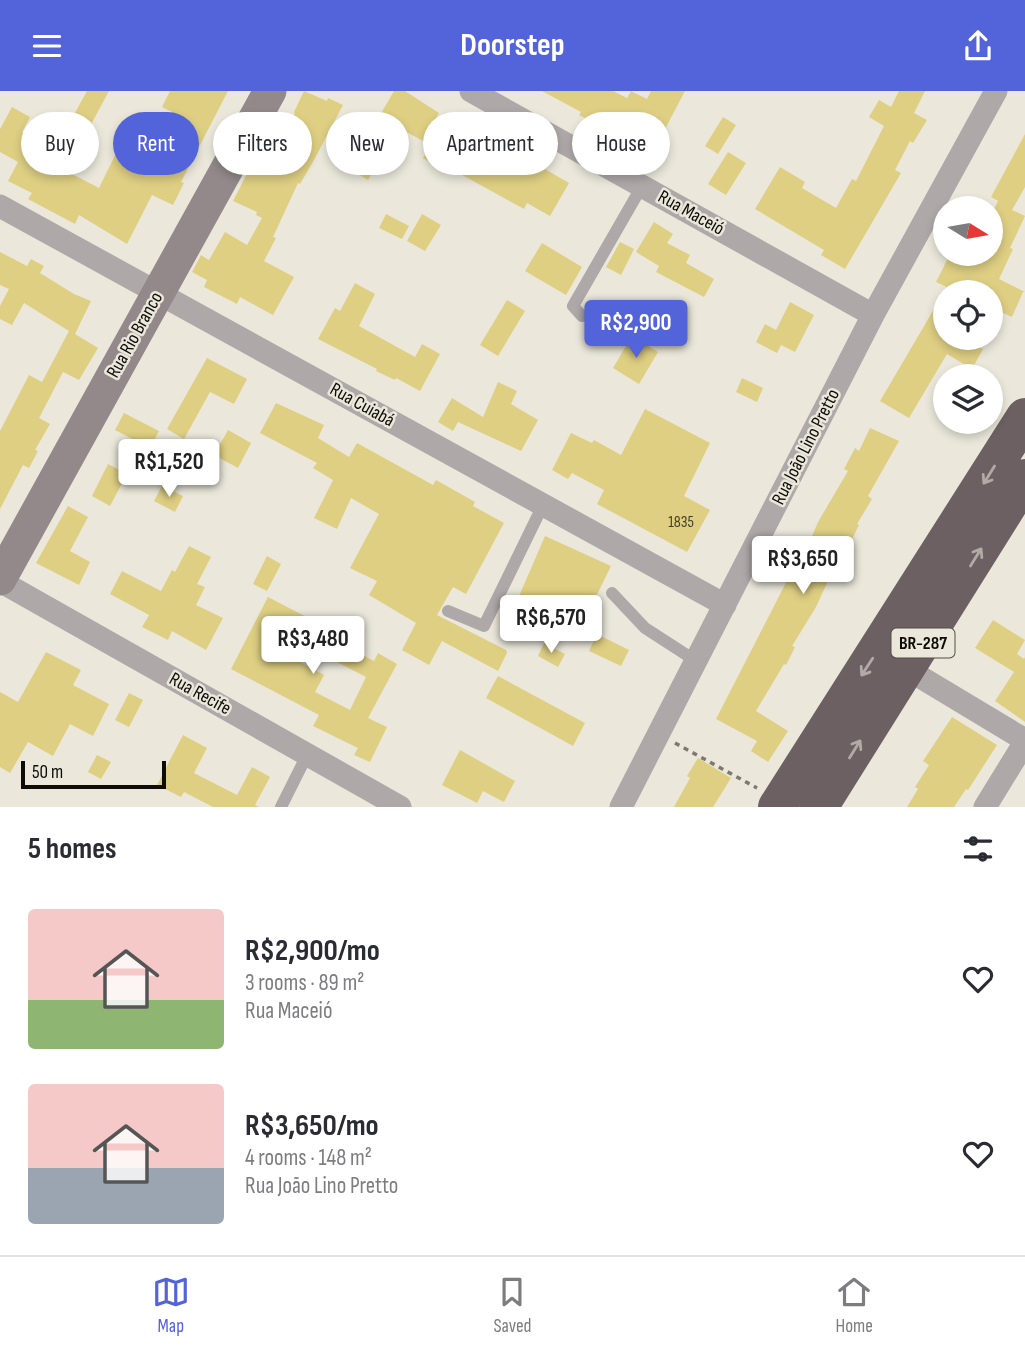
<!DOCTYPE html>
<html lang="en">
<head>
<meta charset="utf-8">
<style>
	body { margin:0; font-family:"Sofia Sans Condensed",sans-serif; background:#f7f7f7; color:#2b2b33; height:100vh; display:flex; flex-direction:column; font-size:26px; white-space:nowrap }
	* { box-sizing:border-box; margin:0 }
	p { font-size:23px; color:#7c7c81 }
	.icon { flex:none; width:38px; height:38px; fill:none; stroke:currentColor; stroke-width:2; stroke-linecap:round; stroke-linejoin:round }
	.map { position:relative; height:716px; overflow:hidden }
	.drawer { display:flex; flex-direction:column; background:#fff; flex:1 }
	.drawer>* { flex:none }
	.top-card { position:absolute; left:21px; top:21px; width:984px; height:63px; display:flex; gap:14px }
	.needle { width:46px; rotate:101deg }
	.fabs { position:absolute; left:933px; top:105px; display:grid; gap:14px }
	.fabs a { display:grid; place-items:center; width:70px; height:70px; border-radius:50%; background:#fff; box-shadow:0 4px 10px #0003; font-size:35px }
	.scale { position:absolute; left:21px; bottom:18px; width:145px; box-sizing:border-box; padding-left:7px; border:4px solid #0d0c08; border-top:0; font-size:19px; line-height:24px; white-space:nowrap; color:#0d0c08; -webkit-text-stroke:5px #ebe8db; paint-order:stroke }
	.price { position:absolute; translate:-50% -60px; padding:0 16px; border-radius:7px; background:#fff; color:#222; font-size:23px; line-height:46px; filter:drop-shadow(0 2px 4px #0008) }
	.price::after { content:''; position:absolute; left:50%; top:42px; width:21px; height:16px; margin-left:-10px; background:inherit; clip-path:polygon(0 0,100% 0,50% 100%) }
	.price.selected { background:#5363d9; color:#fff }
	ul { padding:0; list-style:none }
	li { display:flex; align-items:center; gap:21px; height:175px; padding:0 28px }
	li span { display:grid; place-items:center; flex:none; width:196px; height:140px; border-radius:7px; color:#555 }
	li>.icon { margin-inline-start:auto }
	span .icon { width:84px; height:84px; fill:#fffc; stroke-width:1 }
	li b { font-size:30px }
	h2 { display:flex; justify-content:space-between; align-items:center; height:84px; padding:0 28px; font-size:30px }
	.chip { padding:0 24px; border-radius:32px; background:#fff; box-shadow:0 4px 10px #0003; font-size:24px; line-height:63px }
	.chip.selected { background:#5363d9; color:#fff }
	header { display:flex; justify-content:space-between; align-items:center; height:91px; padding:0 28px; background:#5363d9; color:#fff; font-size:32px; font-weight:700 }
	.tabs { display:flex; justify-content:space-around; align-items:center; height:98px; border-top:2px solid #e1e1e2; background:#fff; font-size:19px; color:#7c7c81 }
	.tabs a { display:grid; justify-items:center; gap:4px }
	.tabs .selected { color:#5363d9 }
	.map>svg:first-child { display:block }
	.building { fill:#decf83 }
	.lines { fill:none; stroke-linecap:round; stroke-linejoin:round }
	.path { stroke:#7b7970; stroke-width:3.5; stroke-dasharray:5 5; stroke-linecap:butt }
	.lane { stroke:#afa8a9; stroke-width:12 }
	.street { stroke:#afa8a9; stroke-width:23 }
	.secondary { stroke:#93898b; stroke-width:33 }
	.highway { stroke:#6d6062; stroke-width:38 }
	.oneway { stroke:#b2aba5 }
	.labels { text-anchor:middle; dominant-baseline:central; stroke-width:5; stroke-linejoin:round; paint-order:stroke }
	.number-label { font-size:16px; fill:#413d27 }
	.shield { fill:#ebe8db; stroke:#504e47; stroke-width:2 }
	.shield-label { font-size:18px; font-weight:bold; fill:#0d0c08 }
	.street-label { font-size:19px; fill:#0d0c08; stroke:#ebe8db }
</style>
</head>
<body>
<header><svg class="icon" aria-label="menu" viewBox="0 0 24 24"><path d="M4 6h16M4 12h16M4 18h16"/></svg>Doorstep<svg class="icon" aria-label="share" viewBox="0 0 24 24"><path d="M12 15V3M7 8l5-5 5 5M5 13v7h14v-7"/></svg></header>
<div class="map">
<svg width="1025" height="716" viewBox="0 0 1025 716">
	<rect width="100%" height="100%" fill="#ebe8db"/>
	<path class="building" d="M87 0H109L66 80 99 97 129 36 167 56 170 55 184 27 162 16 170 0H228L181 91 184 92 173 114 152 104 127 153 79 124 75 133 28 108 32 102 8 90 18 71 0 61V38L12 16 30 26 22 41 55 58Z
		M304 0 327 10 328 7 343 14 314 69 300 93 298 92 273 146 276 147 264 170 294 186 273 224 240 206 237 213 204 196 207 189 192 181 201 164 209 169 225 141 247 154 262 127 256 124 257 121 233 110 254 69 262 73 276 46 280 48 295 22 294 21Z
		M394 0H405L439 22 423 50 399 37 368 89 345 75 366 41 369 43Z
		M542 0H613L627 7 631 0 647 8 651 0H685L663 42 635 28 625 48 579 24 581 21Z
		M899 0H925L914 22 927 29 913 52 910 50 895 79 901 82 845 178 821 164 824 159 755 118 780 76 805 91 802 97 836 117 852 88 856 90 884 35 869 26 879 9 891 16Z
		M723 26 736 34 718 63 705 55Z
		M472 36 569 92 550 125 527 112 524 118 442 73 439 77 423 67 437 43 460 57Z
		M1025 43V96L1012 119 1025 125 1010 157 1013 158 999 188 1025 201H1023L1012 226 990 216V201H945V247H964L983 258 972 278 947 263 909 327 880 310 947 196 936 191 950 163H990V127L998 110 991 106Z
		M728 61 746 72 726 104 708 93Z
		M386 123 409 135 402 148 379 137Z
		M422 123 441 134 425 160 407 150Z
		M654 131 673 143 667 152 690 164 686 172 714 188 704 206 656 181 659 175 636 161Z
		M620 151 634 158 621 184 606 176Z
		M542 152 582 176 566 204 525 180Z
		M0 161 27 175 31 168 44 175 40 182 74 203 91 210 75 243 98 257 79 289 63 281 39 327 50 333 35 359 38 360 29 377 23 374 0 418V340L29 284 42 291 69 240 24 212 12 234 0 228V215L9 198 0 194Z
		M355 192 375 203 359 235 415 266 422 253 440 263 420 300 396 287 395 289 376 280 377 278 318 248 335 217 340 220Z
		M507 209 525 220 498 265 480 254Z
		M790 211 814 224 795 261 781 254 777 262 756 251 765 233 776 239Z
		M632 245 658 261 639 293 613 277Z
		M207 267 247 288 234 313 210 301 184 348 167 338Z
		M742 287 763 297 757 311 736 301Z
		M498 291 517 300 511 313 538 329 521 360 458 331 453 340 438 331 452 307 483 326Z
		M276 312 324 334 318 347 349 366 357 352 433 394 436 389 475 411 473 415 504 432 466 503 453 496 437 524 506 559 507 562 498 580 442 550 429 574 402 559 416 532 369 504 377 490 350 477 379 423 351 407 337 438 314 427 333 389 313 377 317 372 260 342Z
		M645 318 710 352 684 405 710 419 687 461 597 413 604 399 572 382 568 388 552 379 571 342 592 352 594 349 621 364Z
		M124 322 159 340 150 357 115 339Z
		M870 337 899 350 868 405 872 408 857 433 859 434 852 448 848 446 816 516 792 555 795 556 786 574 784 573 756 620 788 640 768 671 751 660 757 650 716 628 793 478 797 481 818 431 848 380 844 378 855 357 859 360Z
		M228 339 251 352 238 377 214 364Z
		M108 373 127 383 110 415 92 405Z
		M162 395 183 405 175 421 154 410Z
		M68 415 88 426 70 460 90 471 79 494 36 472Z
		M545 445 611 475 585 528 537 505 528 526 513 519Z
		M189 455 211 466 197 493 205 496 196 514 223 527 206 559 172 540 168 549 142 536 149 524 110 503 122 480 161 500 172 479 175 481Z
		M267 465 281 473 267 500 253 493Z
		M268 506 318 532 298 570 324 584 315 601 350 619 366 586 335 570 343 554 374 570 378 562 397 573 368 627 387 636 370 671 354 664 358 657 313 635 319 624 231 578Z
		M993 529 1025 549 1017 563 1024 568 1025 566V631L995 610 1014 581 975 557Z
		M597 543 629 559 621 575 589 560Z
		M544 552 565 563 558 576 538 565Z
		M46 561 81 579 73 594 109 613 93 645 70 633 53 665 28 651 10 682 0 676V601L18 611Z
		M498 585 585 632 573 655 486 607Z
		M129 602 143 609 129 636 115 629Z
		M952 626 997 654 968 699 966 698 954 716H907L918 698 915 696 929 674 923 670Z
		M183 644 207 657 194 682 237 704 252 676 270 686 255 714 259 716H213L184 701 181 706 157 694Z
		M460 659 515 690 504 711 483 700 477 712 442 694Z
		M97 664 111 671 101 688 88 681Z
		M698 667 731 687 713 716H674L690 687 687 685Z"/>
	<g class="lines">
		<path class="path" d="M675 652 757 697"/>
		<path class="lane" d="M582 225 573 215 642 95
			M612 502 645 537 696 570
			M448 520 484 535 543 414
			M281 716 307 664"/>
		<path class="street" d="M471 0 873 224
			M0 115 725 514
			M0 490 400 716
			M907 578 1025 649
			M621 716 873 224 996 0
			M985 716 1025 651"/>
		<path class="secondary" d="M0 488 270 0"/>
		<path class="highway" d="M777 716 1025 326
			M819 716 1025 387"/>
	</g>
	<defs><path id="oneway-shaft" d="M-6 0H5M1.5-3L5.5 0L1.5 3" fill="none" stroke-width="1.6" stroke-linecap="round" stroke-linejoin="round" transform="scale(1.75)"/></defs>
	<g class="oneway">
		<use href="#oneway-shaft" transform="translate(989 384) rotate(122)"/>
		<use href="#oneway-shaft" transform="translate(976 466) rotate(-58)"/>
		<use href="#oneway-shaft" transform="translate(867 576) rotate(123)"/>
		<use href="#oneway-shaft" transform="translate(855 658) rotate(-58)"/>
	</g>
	<g class="labels">
		<g class="number-label">
			<text x="681" y="431">1835</text>
		</g>
		<rect class="shield" x="891.5" y="537.5" width="63" height="29" rx="5"/>
		<g class="shield-label">
			<text x="923" y="552">BR-287</text>
		</g>
		<g class="street-label">
			<text transform="translate(691 122) rotate(29)">Rua Maceió</text>
			<text transform="translate(135 244) rotate(-61)">Rua Rio Branco</text>
			<text transform="translate(362 314) rotate(29)">Rua Cuiabá</text>
			<text transform="translate(806 356) rotate(-63)">Rua João Lino Pretto</text>
			<text transform="translate(200 603) rotate(29)">Rua Recife</text>
		</g>
	</g>
</svg>
<div class="fabs">
<a><svg class="needle" viewBox="-14 -14 28 28"><path d="M0-13l5 13h-10z" fill="#e53935"/><path d="M0 13l5-13h-10z" fill="#7c7c81"/></svg></a>
<a><svg class="icon" aria-label="locate" viewBox="0 0 24 24"><circle cx="12" cy="12" r="6"/><path d="M12 2v4M12 18v4M2 12h4M18 12h4"/></svg></a>
<a><svg class="icon" aria-label="layers" viewBox="0 0 24 24"><path d="M12 4l9 5-9 5-9-5zM3 14l9 5 9-5"/></svg></a>
</div>
<div class="scale">50 m</div>
<b class="price selected" style="left:636px;top:269px">R$2,900</b>
<b class="price" style="left:169px;top:408px">R$1,520</b>
<b class="price" style="left:803px;top:505px">R$3,650</b>
<b class="price" style="left:551px;top:564px">R$6,570</b>
<b class="price" style="left:313px;top:585px">R$3,480</b>
<div class="top-card">
<a class="chip">Buy</a>
<a class="chip selected">Rent</a>
<a class="chip">Filters</a>
<a class="chip">New</a>
<a class="chip">Apartment</a>
<a class="chip">House</a>
</div>
</div>
<section class="drawer">
<h2>5 homes<svg class="icon" aria-label="filters" viewBox="0 0 24 24"><path d="M4 7h16M4 17h16"/><circle cx="9" cy="7" r="2"/><circle cx="15" cy="17" r="2"/></svg></h2>
<ul>
<li><span style="background:linear-gradient(#f6c9c9 65%,#8fb573 0)"><svg class="icon" aria-label="home" viewBox="0 0 24 24"><path d="M3 11l9-7 9 7M6 9v11h12V9"/></svg></span><div><b>R$2,900/mo</b><p>3 rooms · 89 m²</p><p>Rua Maceió</p></div><svg class="icon" aria-label="heart" viewBox="0 0 24 24"><path d="M12 20l-8-8c-3-5 5-10 8-4 3-6 11-1 8 4z"/></svg></li>
<li><span style="background:linear-gradient(#f6c9c9 60%,#9aa5b1 0)"><svg class="icon" aria-label="home" viewBox="0 0 24 24"><path d="M3 11l9-7 9 7M6 9v11h12V9"/></svg></span><div><b>R$3,650/mo</b><p>4 rooms · 148 m²</p><p>Rua João Lino Pretto</p></div><svg class="icon" aria-label="heart" viewBox="0 0 24 24"><path d="M12 20l-8-8c-3-5 5-10 8-4 3-6 11-1 8 4z"/></svg></li>
</ul>
</section>
<nav class="tabs">
<a class="selected"><svg class="icon" aria-label="map" viewBox="0 0 24 24"><path d="M3 6l6-2 6 2 6-2v14l-6 2-6-2-6 2zM9 4v14M15 6v14"/></svg>Map</a>
<a><svg class="icon" aria-label="saved" viewBox="0 0 24 24"><path d="M7 4h10v16l-5-4-5 4z"/></svg>Saved</a>
<a><svg class="icon" aria-label="home" viewBox="0 0 24 24"><path d="M3 11l9-7 9 7M6 9v11h12V9"/></svg>Home</a>
</nav>
</body>
</html>
